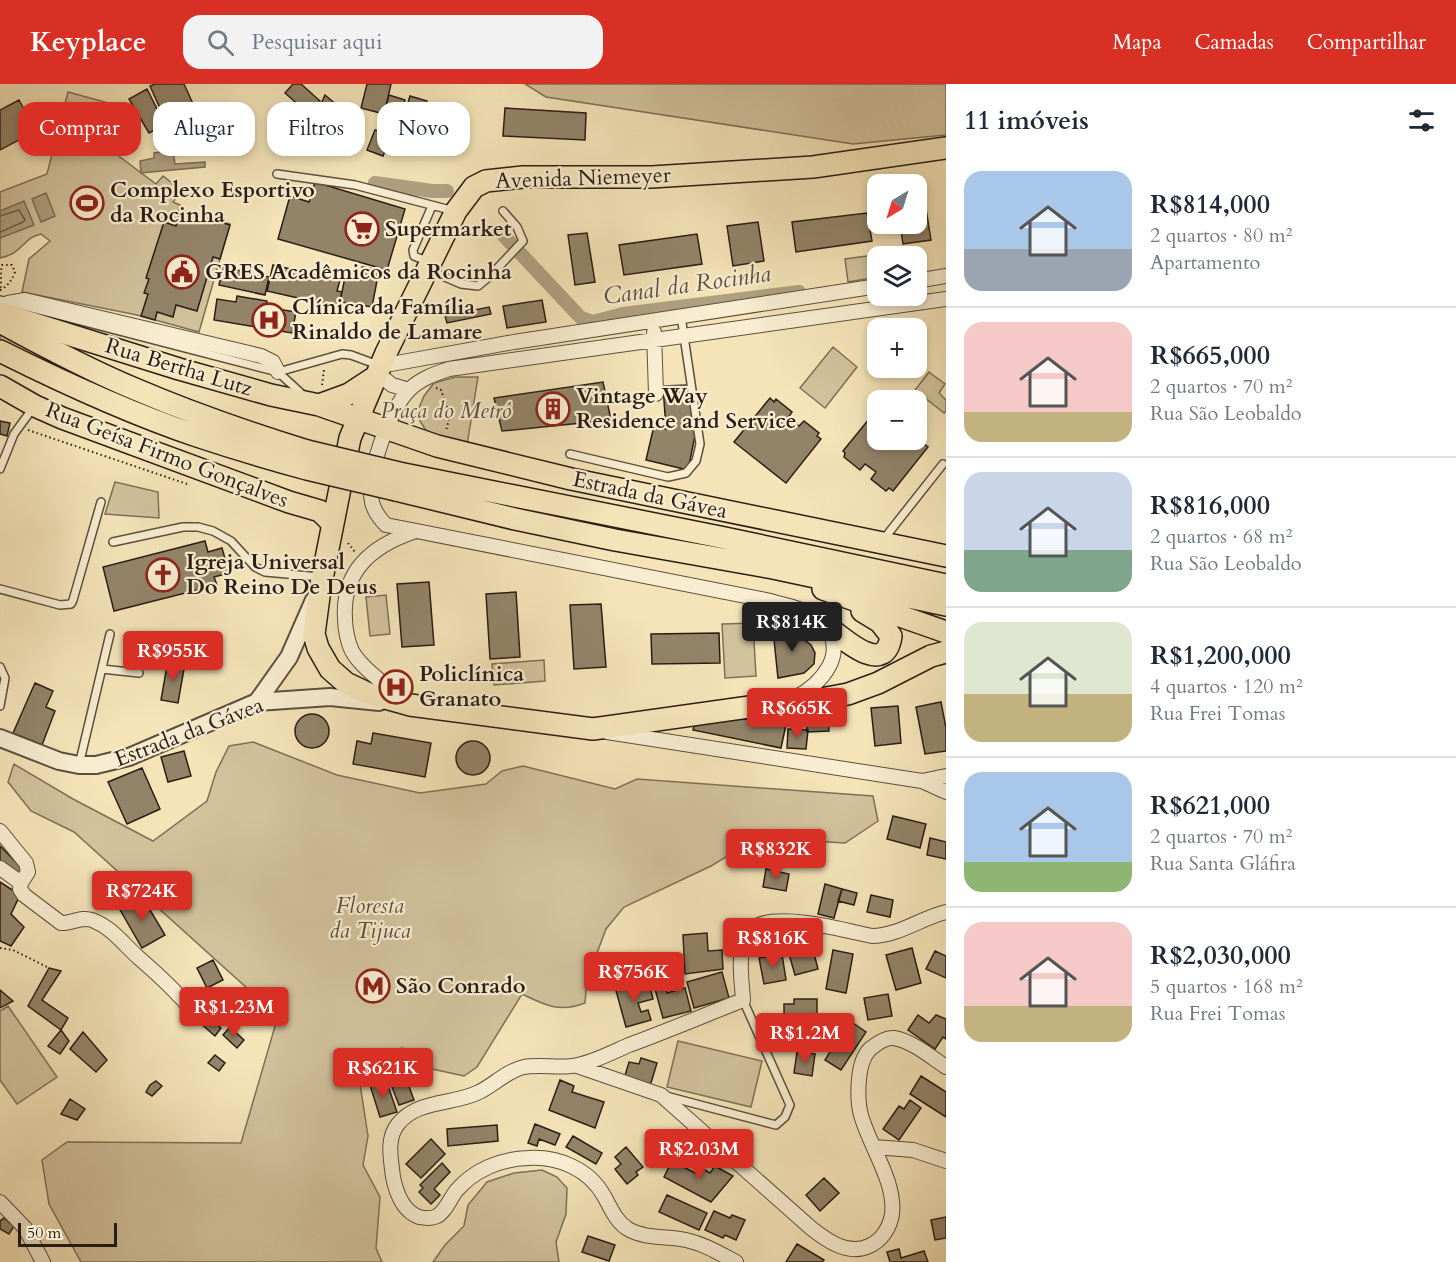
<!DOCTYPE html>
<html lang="pt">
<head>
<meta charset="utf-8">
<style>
	body { margin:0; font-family:Cardo,serif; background:#f2f2f3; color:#1f2937; height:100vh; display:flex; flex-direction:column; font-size:22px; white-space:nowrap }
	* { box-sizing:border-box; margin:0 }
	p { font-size:20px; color:#747a83 }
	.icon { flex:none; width:33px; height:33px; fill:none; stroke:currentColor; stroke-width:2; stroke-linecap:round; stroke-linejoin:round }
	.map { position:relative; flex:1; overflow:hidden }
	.drawer { display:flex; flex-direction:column; background:#fff; width:510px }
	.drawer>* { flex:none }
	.guide { position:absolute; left:18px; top:18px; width:570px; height:54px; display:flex; gap:12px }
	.needle { width:39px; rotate:218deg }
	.tools { position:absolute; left:867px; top:90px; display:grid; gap:12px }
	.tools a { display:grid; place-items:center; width:60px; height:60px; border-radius:12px; background:#fff; box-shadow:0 3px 9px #0003; font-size:30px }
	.scale { position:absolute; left:18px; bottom:15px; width:99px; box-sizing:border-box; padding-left:6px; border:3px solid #2a1d14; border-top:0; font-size:16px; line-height:21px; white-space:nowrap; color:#2a1d14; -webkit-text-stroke:4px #f8edd1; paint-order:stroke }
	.price { position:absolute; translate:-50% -51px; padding:0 14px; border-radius:6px; background:#d93025; color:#fff; font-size:20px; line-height:39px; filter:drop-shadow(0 2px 3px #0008) }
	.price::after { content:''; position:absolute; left:50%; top:36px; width:18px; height:14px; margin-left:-9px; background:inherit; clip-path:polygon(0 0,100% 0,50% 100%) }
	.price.current { background:#222; color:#fff }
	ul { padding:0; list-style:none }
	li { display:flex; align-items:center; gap:18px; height:150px; padding:0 18px }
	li+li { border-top:2px solid #e0e1e3 }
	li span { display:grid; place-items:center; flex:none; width:168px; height:120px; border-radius:18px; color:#555 }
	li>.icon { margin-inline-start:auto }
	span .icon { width:72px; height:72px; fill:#fffc; stroke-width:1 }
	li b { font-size:26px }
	h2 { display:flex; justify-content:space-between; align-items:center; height:72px; padding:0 18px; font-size:26px }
	.tag { padding:0 21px; border-radius:18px; background:#fff; box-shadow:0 3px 9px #0003; font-size:21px; line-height:54px }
	.tag.current { background:#d93025; color:#fff }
	header { display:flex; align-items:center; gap:36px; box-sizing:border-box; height:84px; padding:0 30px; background:#d93025; color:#fff }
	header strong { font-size:28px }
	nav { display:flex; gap:33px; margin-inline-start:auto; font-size:21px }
	.search { width:420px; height:54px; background:#f2f2f3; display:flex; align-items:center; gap:15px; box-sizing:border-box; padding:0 21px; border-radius:18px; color:#747a83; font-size:22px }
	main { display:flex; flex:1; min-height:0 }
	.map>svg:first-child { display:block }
	.green { fill:#d2c29c; stroke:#7e7058; stroke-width:1.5 }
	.water { fill:#afa080; stroke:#7a6c55; stroke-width:1.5 }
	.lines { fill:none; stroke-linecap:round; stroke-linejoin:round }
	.shore { stroke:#6c5e4a; stroke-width:1.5 }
	.canal { stroke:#afa080; stroke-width:14 }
	.building { fill:#938469; stroke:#2a1d14; stroke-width:1.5 }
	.service-casing { stroke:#5c4f3d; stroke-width:10 }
	.minor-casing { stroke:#5c4f3d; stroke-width:16 }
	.tertiary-casing { stroke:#5c4f3d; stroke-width:20 }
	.primary-casing { stroke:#2a1d14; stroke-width:24 }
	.trunk-casing { stroke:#2a1d14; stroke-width:24 }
	.path { stroke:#2a1d14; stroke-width:2; stroke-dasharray:1.5 3; stroke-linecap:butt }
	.service { stroke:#f8edd1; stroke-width:7 }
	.minor { stroke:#f8edd1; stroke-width:14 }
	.tertiary { stroke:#f8edd1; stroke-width:16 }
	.primary { stroke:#f4e4b8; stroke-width:21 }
	.trunk { stroke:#f4e4b8; stroke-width:21 }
	.trunk-bridge-casing { stroke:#2a1d14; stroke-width:24; stroke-linecap:butt }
	.trunk-bridge { stroke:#f4e4b8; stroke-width:21 }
	.labels { text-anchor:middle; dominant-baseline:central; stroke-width:4.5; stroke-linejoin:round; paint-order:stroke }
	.street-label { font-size:22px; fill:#2a1d14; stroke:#f8edd1 }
	.poi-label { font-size:22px; font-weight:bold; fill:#2a1d14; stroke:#f8edd1; text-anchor:start }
	.park-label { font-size:22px; font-style:italic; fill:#5c4f3d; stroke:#f8edd1 }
	.water-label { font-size:24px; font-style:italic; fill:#5f513f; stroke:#f8edd1 }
</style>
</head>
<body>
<header>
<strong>Keyplace</strong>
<div class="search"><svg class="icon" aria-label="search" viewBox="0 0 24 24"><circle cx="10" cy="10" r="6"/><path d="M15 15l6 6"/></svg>Pesquisar aqui</div>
<nav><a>Mapa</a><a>Camadas</a><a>Compartilhar</a></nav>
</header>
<main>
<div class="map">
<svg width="946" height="1178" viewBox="0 0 946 1178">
	<rect width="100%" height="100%" fill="#f4e4b8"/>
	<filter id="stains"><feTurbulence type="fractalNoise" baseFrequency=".00333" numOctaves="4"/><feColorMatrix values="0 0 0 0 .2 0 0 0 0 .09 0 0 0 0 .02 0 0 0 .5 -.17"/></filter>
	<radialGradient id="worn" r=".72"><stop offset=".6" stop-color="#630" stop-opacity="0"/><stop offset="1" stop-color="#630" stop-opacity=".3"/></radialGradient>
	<path class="green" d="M525 0H946V51L853 60 546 13Z
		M68 8 123 23 112 67 156 100 163 92 182 107 173 118 182 122 181 126 230 140 199 248 137 231 22 208 29 175 50 157 41 150C22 154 24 169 0 174V108L47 90Z
		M890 169 891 172H878L877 193 848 198 845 175Z
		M0 248 178 331V335L62 288 0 257Z
		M833 263 857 283 825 324 800 304Z
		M929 288 945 300 939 309 946 316V327L944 329 915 306Z
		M455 293H478L467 361 440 354 427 348 416 331 424 312 434 299Z
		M115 398 158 408 159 434 105 430Z
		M386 511 390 550 370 552 366 513Z
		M753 539 756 592 725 594 722 540Z
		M544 576 545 597 494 601 492 580Z
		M253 658 337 691 420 709 486 700 502 687 523 682 615 705 637 695 873 712 878 737 845 759 757 754 711 782 624 823 606 845 587 896 585 919C559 929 545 921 522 910L477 983 464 992 432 985 403 964 369 971 358 987 368 1052 363 1081 380 1113 376 1164 382 1178H81L49 1120 42 1076 67 1058 241 1059 278 932 74 748 31 727 8 698 14 680 73 715 153 757 207 717 216 688 229 662Z
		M8 922 57 993 17 1020 0 996V927Z
		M678 957 762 977 751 1023 667 1003Z
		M542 1086 557 1093 567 1104 566 1130 556 1158 559 1178H433L445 1161 464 1142 468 1121 487 1098 514 1089Z"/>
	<path class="water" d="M173 66 175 80 205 78V83L141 89 140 77 154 74V69Z
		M46 109 55 132 41 138 32 115Z
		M24 117 34 141 0 154V127Z"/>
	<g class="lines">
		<path class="shore" d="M0 132 19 126 25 136 23 138 0 148"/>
		<path class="canal" d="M375 99 432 107H447
			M504 152 581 234 593 238 623 230 799 208"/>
	</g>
	<path class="building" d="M155 0H184L198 31 169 44 150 2Z
		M293 0H301L320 17 309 30 285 9Z
		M367 0H391L384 30 361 24Z
		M147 5 165 41 149 49 129 15Z
		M325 11 351 33 341 56 315 34Z
		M389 11 405 16 400 35 384 30Z
		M410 12 427 17 419 44 402 39Z
		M19 16 36 47 0 66V26Z
		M505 24 586 29 585 56 503 52Z
		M375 46 391 52 383 72 367 66Z
		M315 98 405 125 387 186 278 155 290 112 309 118Z
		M922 100 931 156 903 160 900 140H916V101Z
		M179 126 230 141 220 175 213 173 197 227 176 221 173 233 157 228 155 236 141 232 148 210 144 209 149 195 146 194 164 138 176 142Z
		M867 129 872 157 796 168 792 138Z
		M758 138 764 177 733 182 727 142Z
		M587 149 595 198 575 201 568 151Z
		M697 150 702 180 624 191 619 161Z
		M273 181 340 196 337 207 342 208 338 223 267 207Z
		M223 183 269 193 265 211 219 201Z
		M362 183 379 186 372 223 340 218 345 193 360 196Z
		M237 212 267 217 266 223 296 228 292 249 214 236 217 215 236 218Z
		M542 216 546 238 507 244 503 222Z
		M489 223 491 230 447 239 445 232Z
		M603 298 611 336 502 347 494 314Z
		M688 301 697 342 688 386 646 376 654 342 666 345 663 302Z
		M770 314 774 318 776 315 792 328 788 334 799 342 804 337 819 349 817 352 821 355 786 399 734 358Z
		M878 324V356L916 354 928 363 893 407 889 404 886 407 871 395 876 388 865 380 860 386 844 373 845 369 843 367Z
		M0 337 10 339 7 352 0 350Z
		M205 457 208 468 222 464 229 489 214 493 217 501 114 527 103 483Z
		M429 498 434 561 402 563 397 500Z
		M516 508 520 573 490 575 486 510Z
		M601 520 606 583 574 585 570 521Z
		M800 545 802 554 811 561 815 569 814 580 804 589 778 594 773 546Z
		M719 549 720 579 652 580 651 550Z
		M168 576 185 579 178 619 161 616Z
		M35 599 53 607 46 623 55 627 42 661 13 649Z
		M941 618 946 644V667L925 670 916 623Z
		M898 622 901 659 875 662 871 624Z
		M295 647a17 17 0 1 1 34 0a17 17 0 1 1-34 0Z
		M828 633 829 647 807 648 806 635Z
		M696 634 787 636 781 664 693 646Z
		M788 645 808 646 806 665 787 664Z
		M373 649 431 659 425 693 353 680 357 657 371 660Z
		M456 674a17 17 0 1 1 34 0a17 17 0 1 1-34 0Z
		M184 667 191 692 168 698 161 673Z
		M142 684 160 725 127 740 108 698Z
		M893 732 926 740 920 764 887 755Z
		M930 754 946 758V775L927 771Z
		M0 762 31 793 0 788Z
		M766 785 789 790 786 807 763 803Z
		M0 798 20 811 11 830 24 843 11 862 0 857Z
		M825 800 842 805 834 834 818 830Z
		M842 805 857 809 854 821 838 817Z
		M141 811 165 851 142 864 119 824Z
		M871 811 893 816 890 833 867 828Z
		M707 849 708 867 722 866 723 885 685 890 683 851Z
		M809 850 818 885 795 891 785 856Z
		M912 864 921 899 896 906 886 871Z
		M833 866 853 870 846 909 826 905Z
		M935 867 946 872V894L926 885Z
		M782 870 786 896 764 900 759 874Z
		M213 876 223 896 207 904 197 884Z
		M49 884 61 887 42 916 68 934 61 946 28 922Z
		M722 888 729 914 694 924 687 898Z
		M633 899 634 903 649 899 653 915 638 919 641 928 648 926 651 936 626 943 615 903Z
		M665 902 667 909 685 904 691 927 663 934 655 905Z
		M0 906 13 917 0 924Z
		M888 910 892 932 868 936 864 914Z
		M794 915H817V941H811V949L784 948V920H794Z
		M918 931 929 939 936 931 946 935V955L943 953 935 965 908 946Z
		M207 932 221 944 215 952 201 940Z
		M829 936 844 946 850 937 866 948 841 986 825 976 838 955 824 945Z
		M230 943 244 956 237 964 223 951Z
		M61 946 69 957 60 970 48 962Z
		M83 948 107 976 96 988 70 965Z
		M797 968 815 970 812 992 794 989Z
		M215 971 225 979 219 987 208 979Z
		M641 974 657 979 650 1002 624 995 629 978 639 980Z
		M921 992 946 1008V1033L910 1010Z
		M386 996 397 1028 380 1033 370 1001Z
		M560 996 574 1002 572 1008 604 1018 595 1044 549 1026Z
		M156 997 162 1002 152 1012 146 1008 150 1001Z
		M407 997 414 1016 399 1021 392 1003Z
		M70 1015 85 1025 77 1036 61 1030Z
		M910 1016 921 1024 899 1056 883 1045 899 1022 904 1025Z
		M535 1040 560 1050 555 1061 539 1055 537 1062 528 1059Z
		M497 1041 498 1057 448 1062 447 1045Z
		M573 1052 602 1069 596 1080 566 1063Z
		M431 1055 445 1070 421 1094 406 1080Z
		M626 1063 643 1083 636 1088 638 1091 627 1100 615 1085 621 1080 615 1073Z
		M672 1077 695 1089 700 1083 710 1089 715 1082 733 1092 711 1118 664 1093Z
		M442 1079 450 1088 434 1105 440 1111 431 1120 419 1108 423 1104 420 1101Z
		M824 1094 839 1109 820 1127 806 1111Z
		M667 1111 707 1129 699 1146 659 1128Z
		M714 1127 730 1134 732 1131 745 1136 736 1156 725 1151 723 1154 705 1146Z
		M946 1133V1154L935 1156 931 1136Z
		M4 1134 14 1142 9 1150 0 1145V1137Z
		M588 1152 615 1161 609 1177 582 1168Z
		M797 1160 824 1176 822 1178H786Z
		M899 1165 901 1174 924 1167 928 1178H890L887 1168Z"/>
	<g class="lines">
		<g class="service-casing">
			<path id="service" d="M277 90 355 101 454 127
				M427 177 414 172 413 166 432 122
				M431 187 461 200 478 202 490 192 523 157 517 143 503 127
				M0 216 278 288 342 270 351 271 378 281
				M278 288 303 311
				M570 370 668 393 686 389 696 377 700 360 681 232
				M0 385 14 350 33 324
				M883 456 943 380
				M113 458 183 443H198L213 447 231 457 255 483 265 488 320 493
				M0 505 60 521 71 520 73 516 101 418
				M0 583 5 594 0 622
				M102 585 139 589
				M79 681 110 550
				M666 1012 776 1041 785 1033 790 1021 743 916"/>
		</g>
		<g class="minor-casing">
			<path id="minor" d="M916 197 946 192
				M8 219 25 216 261 272 273 278 278 288
				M654 248 656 310
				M380 282 514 258 878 202
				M377 289 392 301 409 306
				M795 614C821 600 850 569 823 539 810 525 784 521 766 516L386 441C379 434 374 427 372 418 366 390 389 327 409 306 420 295 434 290 449 285L946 215
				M402 615C388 602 361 584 352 567 348 559 345 545 345 535 342 488 370 463 413 448
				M607 648 922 697 946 708
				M922 697 946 692
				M0 747 26 779 28 788 21 799
				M0 784 21 799 20 805 24 811 61 839C71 840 81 832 92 836 113 844 123 860 139 874 160 892 180 911 198 933
				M577 982 661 1011 811 1144C826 1156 848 1172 869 1162 881 1157 890 1144 892 1130 896 1098 869 1061 861 1031 858 1020 858 1006 859 995 860 984 862 973 870 965 876 960 885 953 894 954 912 957 931 973 946 983
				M874 1063 913 1066 946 1077
				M0 1118 25 1144 43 1178
				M736 1178C719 1169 704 1160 686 1156 668 1152 645 1155 628 1145 616 1138 611 1124 604 1112 589 1085 558 1072 528 1074 500 1075 474 1086 456 1107 450 1115 445 1128 437 1132 432 1135 424 1134 419 1133 402 1127 396 1108 393 1093 391 1075 386 1055 398 1040 417 1016 450 1021 477 1009 493 1002 506 987 524 983 541 980 563 985 578 981 596 977 613 968 629 961 667 947 705 931 743 916 742 899 738 876 744 860 746 853 751 845 757 842 782 829 844 846 872 852 898 852 921 834 946 828"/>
		</g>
		<g class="tertiary-casing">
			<path id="tertiary" d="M257 618 289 573 314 516
				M0 654 59 677 79 681H96L129 673 257 618 330 613 379 618"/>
		</g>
		<g class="primary-casing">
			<path id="primary" d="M946 64 813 83 652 93H523L486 97 474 103 456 127 386 269 350 354 320 505 314 550 318 564 330 585 346 599 367 609 410 621 593 645 764 621 821 615 848 610 878 599 931 572 946 568
				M0 229 179 285 271 311 319 321 437 362 571 395 946 472
				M0 302 35 322 62 334 289 418 320 427 332 439
				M319 321 349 310 375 293"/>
		</g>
		<g class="trunk-casing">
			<path id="trunk" d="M0 238C44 262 89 286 135 305 191 329 249 349 307 367
				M0 267C64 299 129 329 197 352 233 364 270 375 307 385
				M399 389 720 453 946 501
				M396 406 515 435 615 456 773 484 946 521
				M823 505 946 548
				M822 538C839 551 885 596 891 552L880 538 862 527"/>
		</g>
		<path class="path" d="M0 206C8 202 12 196 15 188L12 181H2C0 189 2 198 0 207
			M322 301 324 286
			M436 304 441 306 450 331 446 347
			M28 346 190 401
			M348 459 355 468
			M0 864 13 866 47 883"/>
		<use href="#service" class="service"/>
		<use href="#minor" class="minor"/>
		<use href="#tertiary" class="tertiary"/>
		<use href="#primary" class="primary"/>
		<use href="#trunk" class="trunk"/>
		<g class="trunk-bridge-casing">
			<path id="trunk-bridge" d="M307 367 399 389
				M307 385 396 406"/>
		</g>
		<use href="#trunk-bridge" class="trunk-bridge"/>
	</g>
	<defs>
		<g id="stadium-ring" transform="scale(1.725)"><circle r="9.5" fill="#f8edd1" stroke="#8f2418" stroke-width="1.5"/><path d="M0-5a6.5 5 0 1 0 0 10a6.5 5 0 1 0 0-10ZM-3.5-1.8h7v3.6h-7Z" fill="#8f2418"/></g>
		<g id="supermarket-ring" transform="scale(1.725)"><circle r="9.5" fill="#f8edd1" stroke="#8f2418" stroke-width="1.5"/><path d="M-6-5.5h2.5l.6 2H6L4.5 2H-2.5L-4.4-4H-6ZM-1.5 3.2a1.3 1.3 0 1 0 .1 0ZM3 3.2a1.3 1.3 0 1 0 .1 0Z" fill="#8f2418"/></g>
		<g id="civic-ring" transform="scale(1.725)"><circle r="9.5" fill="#f8edd1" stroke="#8f2418" stroke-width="1.5"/><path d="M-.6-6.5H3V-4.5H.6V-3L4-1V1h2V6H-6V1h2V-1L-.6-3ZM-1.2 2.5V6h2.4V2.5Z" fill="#8f2418"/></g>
		<g id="hospital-ring" transform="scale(1.725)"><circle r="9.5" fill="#f8edd1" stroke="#8f2418" stroke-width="1.5"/><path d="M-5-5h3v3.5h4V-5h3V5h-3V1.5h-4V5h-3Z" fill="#8f2418"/></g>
		<g id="building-ring" transform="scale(1.725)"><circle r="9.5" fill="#f8edd1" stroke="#8f2418" stroke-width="1.5"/><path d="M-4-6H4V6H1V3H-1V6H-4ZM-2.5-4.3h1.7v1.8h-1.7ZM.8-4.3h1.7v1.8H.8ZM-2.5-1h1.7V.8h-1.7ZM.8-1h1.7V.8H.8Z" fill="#8f2418"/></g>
		<g id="church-ring" transform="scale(1.725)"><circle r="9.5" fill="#f8edd1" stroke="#8f2418" stroke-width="1.5"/><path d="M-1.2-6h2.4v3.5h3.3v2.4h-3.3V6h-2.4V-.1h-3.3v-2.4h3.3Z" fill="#8f2418"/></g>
		<g id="metro-ring" transform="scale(1.725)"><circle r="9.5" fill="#f8edd1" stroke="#8f2418" stroke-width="1.5"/><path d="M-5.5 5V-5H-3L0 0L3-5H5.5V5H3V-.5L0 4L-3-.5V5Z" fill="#8f2418"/></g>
	</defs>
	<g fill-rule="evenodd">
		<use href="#stadium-ring" x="87" y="119"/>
		<use href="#supermarket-ring" x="362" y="145"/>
		<use href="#civic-ring" x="182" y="188"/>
		<use href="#hospital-ring" x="269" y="236"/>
		<use href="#building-ring" x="553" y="325"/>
		<use href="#church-ring" x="163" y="491"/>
		<use href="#hospital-ring" x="396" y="603"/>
		<use href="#metro-ring" x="373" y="902"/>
	</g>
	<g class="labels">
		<g class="street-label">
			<text transform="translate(583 94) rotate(-2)">Avenida Niemeyer</text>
			<text transform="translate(179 283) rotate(17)">Rua Bertha Lutz</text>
			<text transform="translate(167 371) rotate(21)">Rua Geísa Firmo Gonçalves</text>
			<text transform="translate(650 411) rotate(12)">Estrada da Gávea</text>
			<text transform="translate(189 648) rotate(-21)">Estrada da Gávea</text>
		</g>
		<g class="poi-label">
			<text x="110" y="106">Complexo Esportivo<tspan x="110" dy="25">da Rocinha</tspan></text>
			<text x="385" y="145">Supermarket</text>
			<text x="205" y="188">GRES Acadêmicos da Rocinha</text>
			<text x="292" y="223">Clínica da Família<tspan x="292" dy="25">Rinaldo de Lamare</tspan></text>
			<text x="576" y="312">Vintage Way<tspan x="576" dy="25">Residence and Service</tspan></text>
			<text x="186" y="478">Igreja Universal<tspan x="186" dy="25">Do Reino De Deus</tspan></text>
			<text x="419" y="590">Policlínica<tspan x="419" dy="25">Granato</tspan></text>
			<text x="396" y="902">São Conrado</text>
		</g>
		<g class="park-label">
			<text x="446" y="327">Praça do Metrô</text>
			<text x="370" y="822">Floresta<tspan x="370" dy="25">da Tijuca</tspan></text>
		</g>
		<g class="water-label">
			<text transform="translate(687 201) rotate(-8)">Canal da Rocinha</text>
		</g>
	</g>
	<rect width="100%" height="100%" filter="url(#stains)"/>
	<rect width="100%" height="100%" fill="url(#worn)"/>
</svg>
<div class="tools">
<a><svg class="needle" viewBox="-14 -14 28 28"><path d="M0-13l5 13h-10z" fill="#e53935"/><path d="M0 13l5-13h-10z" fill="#747a83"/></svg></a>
<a><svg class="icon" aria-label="layers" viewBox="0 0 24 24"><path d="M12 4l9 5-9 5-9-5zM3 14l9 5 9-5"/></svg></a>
<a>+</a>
<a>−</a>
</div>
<div class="scale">50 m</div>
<b class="price current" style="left:792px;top:569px">R$814K</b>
<b class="price" style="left:173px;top:598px">R$955K</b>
<b class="price" style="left:797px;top:655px">R$665K</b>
<b class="price" style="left:776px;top:796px">R$832K</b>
<b class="price" style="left:142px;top:838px">R$724K</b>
<b class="price" style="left:773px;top:885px">R$816K</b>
<b class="price" style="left:634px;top:919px">R$756K</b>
<b class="price" style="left:234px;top:954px">R$1.23M</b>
<b class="price" style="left:805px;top:980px">R$1.2M</b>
<b class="price" style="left:383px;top:1015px">R$621K</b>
<b class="price" style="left:699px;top:1096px">R$2.03M</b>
<div class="guide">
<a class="tag current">Comprar</a>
<a class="tag">Alugar</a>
<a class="tag">Filtros</a>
<a class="tag">Novo</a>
</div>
</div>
<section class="drawer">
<h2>11 imóveis<svg class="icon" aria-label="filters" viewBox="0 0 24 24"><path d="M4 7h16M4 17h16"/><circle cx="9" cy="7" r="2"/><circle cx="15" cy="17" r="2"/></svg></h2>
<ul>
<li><span style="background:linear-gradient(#a9c7e8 65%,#9aa5b1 0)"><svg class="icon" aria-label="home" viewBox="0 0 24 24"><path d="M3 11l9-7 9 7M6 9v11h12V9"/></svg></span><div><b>R$814,000</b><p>2 quartos · 80 m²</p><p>Apartamento</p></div></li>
<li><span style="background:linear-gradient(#f6c9c9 75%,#c2b280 0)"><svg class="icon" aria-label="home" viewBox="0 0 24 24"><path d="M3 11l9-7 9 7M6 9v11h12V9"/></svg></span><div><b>R$665,000</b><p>2 quartos · 70 m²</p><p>Rua São Leobaldo</p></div></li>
<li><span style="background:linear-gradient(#c9d6e8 65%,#7fa58c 0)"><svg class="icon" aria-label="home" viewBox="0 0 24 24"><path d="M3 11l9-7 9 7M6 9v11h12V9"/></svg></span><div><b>R$816,000</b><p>2 quartos · 68 m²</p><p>Rua São Leobaldo</p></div></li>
<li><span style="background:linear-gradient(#dfe7d0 60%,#c2b280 0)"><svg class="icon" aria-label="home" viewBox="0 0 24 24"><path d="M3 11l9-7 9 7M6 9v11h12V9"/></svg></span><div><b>R$1,200,000</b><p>4 quartos · 120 m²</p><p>Rua Frei Tomas</p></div></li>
<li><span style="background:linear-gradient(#a9c7e8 75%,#8fb573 0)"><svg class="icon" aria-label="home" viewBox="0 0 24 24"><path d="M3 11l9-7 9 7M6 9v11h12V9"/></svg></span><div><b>R$621,000</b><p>2 quartos · 70 m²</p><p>Rua Santa Gláfira</p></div></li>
<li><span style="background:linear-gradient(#f6c9c9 70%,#c2b280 0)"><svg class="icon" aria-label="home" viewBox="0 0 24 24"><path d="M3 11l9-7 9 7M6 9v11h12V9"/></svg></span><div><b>R$2,030,000</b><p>5 quartos · 168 m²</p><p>Rua Frei Tomas</p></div></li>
</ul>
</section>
</main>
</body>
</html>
